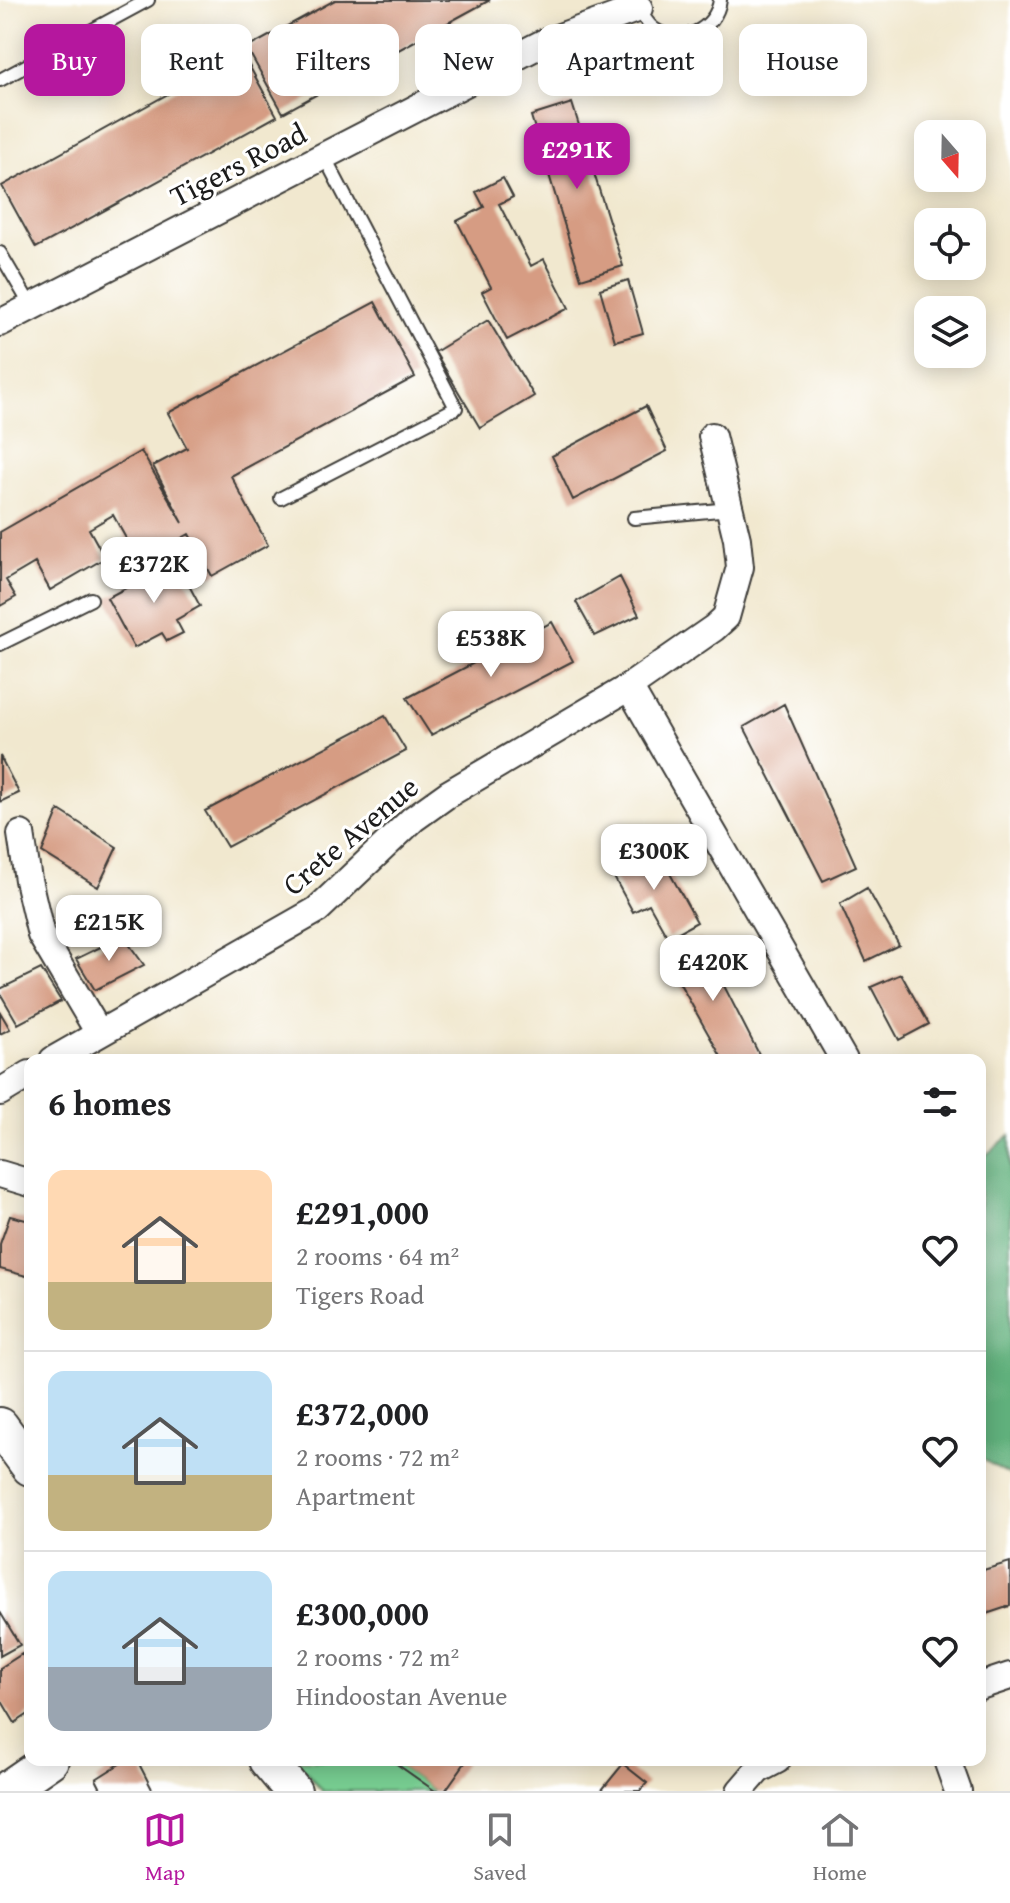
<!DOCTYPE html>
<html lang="en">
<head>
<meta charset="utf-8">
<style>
	body { margin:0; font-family:"Gentium Book Plus",serif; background:#f2f2f2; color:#202124; height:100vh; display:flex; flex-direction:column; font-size:30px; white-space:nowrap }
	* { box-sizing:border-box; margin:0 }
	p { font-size:26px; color:#757577 }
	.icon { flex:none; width:44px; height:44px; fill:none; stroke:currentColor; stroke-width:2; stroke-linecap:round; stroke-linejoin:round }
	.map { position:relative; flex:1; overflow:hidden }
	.details { position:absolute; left:24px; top:1054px; width:962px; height:712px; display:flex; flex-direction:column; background:#fff; border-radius:16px; box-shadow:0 4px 20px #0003 }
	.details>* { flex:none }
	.guide { position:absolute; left:24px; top:24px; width:962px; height:72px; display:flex; gap:16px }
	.needle { width:52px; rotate:160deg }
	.tools { position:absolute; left:914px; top:120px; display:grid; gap:16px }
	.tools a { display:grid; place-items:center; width:72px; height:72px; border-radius:16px; background:#fff; box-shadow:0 4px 20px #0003; font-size:40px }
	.price { position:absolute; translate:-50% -68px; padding:0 18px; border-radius:16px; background:#fff; color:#222; font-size:26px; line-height:52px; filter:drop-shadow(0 2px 4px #0008) }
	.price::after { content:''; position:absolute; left:50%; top:48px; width:24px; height:18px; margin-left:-12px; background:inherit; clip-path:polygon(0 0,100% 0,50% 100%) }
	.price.selected { background:#b5179e; color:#fff }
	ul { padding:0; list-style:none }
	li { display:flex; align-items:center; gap:24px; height:200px; padding:0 24px }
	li+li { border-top:2px solid #e0e0e0 }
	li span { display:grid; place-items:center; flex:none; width:224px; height:160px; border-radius:16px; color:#555 }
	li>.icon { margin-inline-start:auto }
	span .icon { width:96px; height:96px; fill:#fffc; stroke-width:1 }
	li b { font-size:34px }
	h2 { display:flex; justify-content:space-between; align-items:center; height:96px; padding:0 24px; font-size:34px }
	.pill { padding:0 28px; border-radius:16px; background:#fff; box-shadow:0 4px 20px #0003; font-size:28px; line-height:72px }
	.pill.selected { background:#b5179e; color:#fff }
	.menu { display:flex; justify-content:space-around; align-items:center; height:112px; border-top:2px solid #e0e0e0; background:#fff; font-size:22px; color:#757577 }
	.menu a { display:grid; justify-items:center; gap:4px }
	.menu .selected { color:#b5179e }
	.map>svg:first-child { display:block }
	.green { fill:#77cd91; stroke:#4a7456; stroke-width:2 }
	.forest { fill:#61b07b; stroke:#3e664c; stroke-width:2 }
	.building { fill:#d69c83 }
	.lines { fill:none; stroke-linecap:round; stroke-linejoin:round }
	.lane-casing { stroke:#3c3b37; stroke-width:16 }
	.street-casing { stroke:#3c3b37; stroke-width:30 }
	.secondary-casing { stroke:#3c3b37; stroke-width:40 }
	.lane { stroke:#fff; stroke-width:12 }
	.street { stroke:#fff; stroke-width:26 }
	.secondary { stroke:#fff; stroke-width:36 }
	.labels { text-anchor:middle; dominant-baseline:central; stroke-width:6; stroke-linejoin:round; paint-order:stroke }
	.street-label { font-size:30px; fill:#1c1c1c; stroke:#fff }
</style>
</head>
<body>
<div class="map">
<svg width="1010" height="1791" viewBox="0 0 1010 1791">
	<rect width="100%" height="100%" fill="#fff"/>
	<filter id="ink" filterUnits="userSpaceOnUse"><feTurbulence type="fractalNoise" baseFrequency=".0125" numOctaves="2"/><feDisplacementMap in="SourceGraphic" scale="16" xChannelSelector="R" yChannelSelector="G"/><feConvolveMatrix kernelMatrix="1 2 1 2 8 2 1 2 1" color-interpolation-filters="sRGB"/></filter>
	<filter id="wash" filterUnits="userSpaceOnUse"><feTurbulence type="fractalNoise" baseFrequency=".006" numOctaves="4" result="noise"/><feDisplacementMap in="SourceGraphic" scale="32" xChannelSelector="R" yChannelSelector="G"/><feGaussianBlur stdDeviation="1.8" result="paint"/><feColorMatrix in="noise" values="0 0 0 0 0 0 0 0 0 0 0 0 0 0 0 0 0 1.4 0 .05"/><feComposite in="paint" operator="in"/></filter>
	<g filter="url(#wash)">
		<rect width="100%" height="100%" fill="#f1e8cf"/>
		<path class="green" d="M296 1760H391L435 1791H322Z"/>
		<path class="forest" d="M1010 1135V1475L980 1458V1160Z"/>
		<g id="blocks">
			<path class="building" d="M335 0H490L283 113 247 48Z
				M242 53 277 116 36 248 2 186Z
				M572 103 623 266 581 279 531 116Z
				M503 178 513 197 499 204 531 266 544 259 569 308 507 340 482 292 491 287 457 221 484 207 476 192Z
				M628 280 643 333 615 341 600 289Z
				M375 302 415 377 231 476 268 545 212 576 189 534 139 562 113 515 89 529 105 558 50 590 35 563 6 580 16 597 0 606V532L141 451 183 523 153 466 187 448 168 413Z
				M488 320 534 396 480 428 435 352Z
				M646 406 667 451 573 500 552 456Z
				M176 561 200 606 176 620 183 633 167 641 162 633 134 648 107 598Z
				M620 577 639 615 595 636 576 602Z
				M552 622 573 661 431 735 407 698Z
				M784 704 856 866 823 881 744 727Z
				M385 716 406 751 227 847 205 811Z
				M0 756 19 793 0 802Z
				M59 810 117 847 98 887 42 852Z
				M648 849 661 873 668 870 697 922 668 938 649 904 633 912 610 870Z
				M867 888 899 945 866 961 840 904Z
				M123 936 144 965 95 990 76 959Z
				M700 939 762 1060H723L666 959Z
				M41 969 61 1001 18 1024 0 993V989Z
				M901 974 929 1024 899 1040 871 987Z
				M0 1012 10 1029 0 1034Z
				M10 1216 30 1221V1277L0 1269V1244Z
				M1010 1562V1606L980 1616V1571Z
				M0 1612 20 1645 0 1656Z
				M22 1654 30 1668V1713L15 1723 0 1698V1668Z
				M126 1760H137L153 1791H102L96 1779Z
				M391 1760H467L445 1791H435Z
				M623 1764 647 1783 640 1791H601Z"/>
		</g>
	</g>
	<g filter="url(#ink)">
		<use href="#blocks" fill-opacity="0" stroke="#3c3b37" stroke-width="2"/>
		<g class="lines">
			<g class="lane-casing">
				<path id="lane" d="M639 8C643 16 647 24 654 29 680 47 716 30 720 0
					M0 80 148 0
					M0 253 31 306
					M281 498 456 408 324 156
					M634 518 730 509
					M0 644 91 599"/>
			</g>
			<g class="street-casing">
				<path id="street" d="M0 323 543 43 639 8
					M629 687 844 1060
					M21 834 28 880 41 935 99 1033
					M53 1060 317 910 413 819 448 794 629 687 714 628 726 617 740 567 737 539 712 436
					M0 1092 30 1074
					M0 1174 30 1183
					M980 1686 1010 1676
					M947 1760 958 1791
					M740 1791 758 1770 777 1760"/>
			</g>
			<g class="secondary-casing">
				<path id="secondary" d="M0 1426 30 1467
					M267 1760 293 1791
					M5 1791 50 1760"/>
			</g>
			<use href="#lane" class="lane"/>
			<use href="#street" class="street"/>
			<use href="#secondary" class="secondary"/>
		</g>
	</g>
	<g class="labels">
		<g class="street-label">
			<text transform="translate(238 164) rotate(-27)">Tigers Road</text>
			<text transform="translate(350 835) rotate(-40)">Crete Avenue</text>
		</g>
	</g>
</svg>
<div class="tools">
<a><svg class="needle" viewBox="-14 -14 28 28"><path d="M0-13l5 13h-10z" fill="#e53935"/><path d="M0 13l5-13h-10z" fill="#757577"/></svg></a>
<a><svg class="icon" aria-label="locate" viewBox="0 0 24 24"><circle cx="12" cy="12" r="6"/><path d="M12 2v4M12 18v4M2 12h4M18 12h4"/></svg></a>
<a><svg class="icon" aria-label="layers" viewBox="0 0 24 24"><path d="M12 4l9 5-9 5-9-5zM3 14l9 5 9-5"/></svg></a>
</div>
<b class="price selected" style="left:577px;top:191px">£291K</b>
<b class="price" style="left:154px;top:605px">£372K</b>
<b class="price" style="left:491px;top:679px">£538K</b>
<b class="price" style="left:654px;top:892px">£300K</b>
<b class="price" style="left:109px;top:963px">£215K</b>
<b class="price" style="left:713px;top:1003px">£420K</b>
<div class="guide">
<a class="pill selected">Buy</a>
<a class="pill">Rent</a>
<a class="pill">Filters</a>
<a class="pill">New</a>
<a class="pill">Apartment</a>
<a class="pill">House</a>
</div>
<section class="details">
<h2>6 homes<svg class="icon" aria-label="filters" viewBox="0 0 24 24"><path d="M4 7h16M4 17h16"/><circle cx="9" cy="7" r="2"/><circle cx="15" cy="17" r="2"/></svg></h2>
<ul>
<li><span style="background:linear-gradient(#ffd9b3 70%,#c2b280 0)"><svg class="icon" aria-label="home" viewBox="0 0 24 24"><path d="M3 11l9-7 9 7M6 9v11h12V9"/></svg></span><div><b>£291,000</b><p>2 rooms · 64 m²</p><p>Tigers Road</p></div><svg class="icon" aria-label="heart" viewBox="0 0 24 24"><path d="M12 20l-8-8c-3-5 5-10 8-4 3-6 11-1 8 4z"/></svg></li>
<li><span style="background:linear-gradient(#bfe0f5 65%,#c2b280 0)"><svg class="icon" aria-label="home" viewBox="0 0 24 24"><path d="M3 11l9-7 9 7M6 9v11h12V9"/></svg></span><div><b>£372,000</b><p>2 rooms · 72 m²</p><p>Apartment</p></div><svg class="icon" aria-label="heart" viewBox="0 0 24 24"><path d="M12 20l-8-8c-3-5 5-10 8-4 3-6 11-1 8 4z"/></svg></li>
<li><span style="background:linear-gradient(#bfe0f5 60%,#9aa5b1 0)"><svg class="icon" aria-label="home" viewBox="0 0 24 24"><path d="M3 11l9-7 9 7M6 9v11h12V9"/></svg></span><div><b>£300,000</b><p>2 rooms · 72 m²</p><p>Hindoostan Avenue</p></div><svg class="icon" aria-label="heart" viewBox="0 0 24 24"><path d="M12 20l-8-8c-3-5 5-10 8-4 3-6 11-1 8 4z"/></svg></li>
</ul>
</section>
</div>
<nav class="menu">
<a class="selected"><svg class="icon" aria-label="map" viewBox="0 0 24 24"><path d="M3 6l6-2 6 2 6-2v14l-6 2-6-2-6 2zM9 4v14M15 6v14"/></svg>Map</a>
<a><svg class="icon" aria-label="saved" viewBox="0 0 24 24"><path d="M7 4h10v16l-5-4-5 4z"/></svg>Saved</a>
<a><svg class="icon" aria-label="home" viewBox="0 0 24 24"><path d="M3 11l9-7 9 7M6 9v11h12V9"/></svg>Home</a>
</nav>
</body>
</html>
